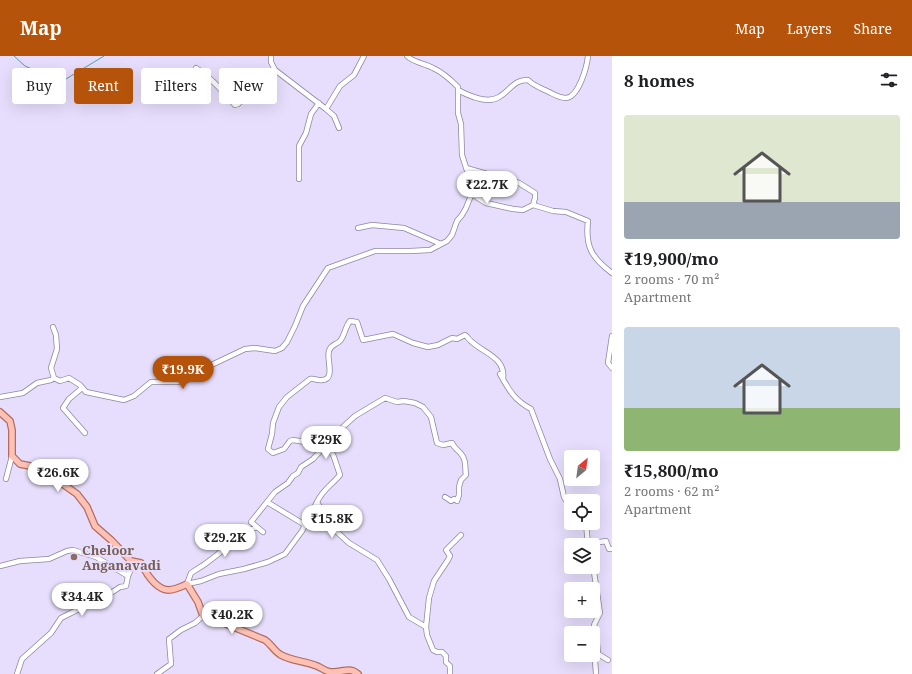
<!DOCTYPE html>
<html lang="en">
<head>
<meta charset="utf-8">
<style>
	body { margin:0; font-family:"Noto Serif",serif; background:#f2f2f2; color:#202124; height:100vh; display:flex; flex-direction:column; font-size:15px; white-space:nowrap }
	* { box-sizing:border-box; margin:0 }
	p { font-size:13px; color:#757577 }
	.icon { flex:none; width:22px; height:22px; fill:none; stroke:currentColor; stroke-width:2; stroke-linecap:round; stroke-linejoin:round }
	.map { position:relative; flex:1; overflow:hidden }
	.panel { display:flex; flex-direction:column; background:#fff; width:300px }
	.panel>* { flex:none }
	.top-card { position:absolute; left:12px; top:12px; width:380px; height:36px; display:flex; gap:8px }
	.needle { width:26px; rotate:29deg }
	.tools { position:absolute; left:564px; top:394px; display:grid; gap:8px }
	.tools a { display:grid; place-items:center; width:36px; height:36px; border-radius:4px; background:#fff; box-shadow:0 4px 16px #0002; font-size:20px }
	.price { position:absolute; translate:-50% -34px; padding:0 9px; border-radius:14px; background:#fff; color:#222; font-size:13px; line-height:26px; filter:drop-shadow(0 1px 2px #0008) }
	.price::after { content:''; position:absolute; left:50%; top:24px; width:12px; height:9px; margin-left:-6px; background:inherit; clip-path:polygon(0 0,100% 0,50% 100%) }
	.price.current { background:#b45309; color:#fff }
	ul { padding:0; list-style:none }
	li { display:grid; align-content:center; gap:8px; height:212px; padding:0 12px }
	li span { display:grid; place-items:center; height:124px; border-radius:4px; color:#555 }
	li>.icon { margin-inline-start:auto }
	span .icon { width:72px; height:72px; fill:#fffc; stroke-width:1 }
	li b { font-size:17px }
	h2 { display:flex; justify-content:space-between; align-items:center; height:48px; padding:0 12px; font-size:17px }
	.chip { padding:0 14px; border-radius:4px; background:#fff; box-shadow:0 4px 16px #0002; font-size:14px; line-height:36px }
	.chip.current { background:#b45309; color:#fff }
	header { display:flex; align-items:center; gap:24px; box-sizing:border-box; height:56px; padding:0 20px; background:#b45309; color:#fff }
	header strong { font-size:19px }
	nav { display:flex; gap:22px; margin-inline-start:auto; font-size:14px }
	main { display:flex; flex:1; min-height:0 }
	.map>svg:first-child { display:block }
	.lines { fill:none; stroke-linecap:round; stroke-linejoin:round }
	.stream { stroke:#55a1a4; stroke-width:1 }
	.minor-casing { stroke:#8d85a1; stroke-width:6 }
	.major-casing { stroke:#b26d62; stroke-width:8 }
	.minor { stroke:#fff; stroke-width:4.5 }
	.major { stroke:#fec1b3; stroke-width:5.5 }
	.education-dot { fill:#8d6e63; stroke:#e6defc; stroke-width:1.5 }
	.labels { text-anchor:middle; dominant-baseline:central; stroke-width:4; stroke-linejoin:round; paint-order:stroke }
	.education-label { font-size:13px; font-weight:bold; fill:#785e54; stroke:#e6defc; text-anchor:start }
</style>
</head>
<body>
<header>
<strong>Map</strong>
<nav><a>Map</a><a>Layers</a><a>Share</a></nav>
</header>
<main>
<div class="map">
<svg width="612" height="618" viewBox="0 0 612 618">
	<rect width="100%" height="100%" fill="#e6defc"/>
	<g class="lines">
		<path class="stream" d="M14 0 25 10 61 26 104 0"/>
		<g class="minor-casing">
			<path id="minor" d="M271 0V6L275 14 326 53 334 60 339 72
				M196 12C211 21 223 36 235 49L238 48 275 14
				M458 34C469 40 488 48 499 41 511 34 513 24 528 24 534 30 541 32 549 36 555 39 560 42 566 42 579 41 587 10 588 0
				M326 53 340 30 354 19 364 0
				M466 112 519 127 535 137V142L533 149 553 155 566 156 588 165C585 191 592 202 612 217
				M299 123V90L306 77 311 58 319 47
				M471 139C487 146 489 134 504 133
				M478 142 486 147 513 153 523 154 533 149
				M358 172 372 169 404 172 441 188
				M53 271 56 279 57 293 51 312 54 322
				M612 280 608 307 612 312
				M500 318C509 334 514 344 531 353L550 403 560 423 564 441 571 453
				M82 332 69 343 63 352 85 377
				M0 341 23 337 37 327 51 324 54 322 60 325 69 322 80 329 86 336 124 344 134 340 151 326H180L187 324 203 313 245 293 255 292 275 295 282 292 287 286 295 270 303 250 328 212 375 195H410L430 194 447 185 452 179 457 165 462 159 466 152 472 137 471 127 462 99 461 68 458 57V31C451 24 442 16 433 12 424 7 414 7 407 0
				M322 393 318 388 293 384 290 385 284 393 273 397 268 393 272 378 273 367 279 351 287 341 310 323C314 322 318 325 322 324 336 324 326 302 329 295 331 288 336 289 340 285 345 279 345 271 350 265L357 266 363 284 393 278 413 287 428 291 438 289 452 282 457 283 465 279C468 281 469 284 472 286 484 297 506 302 503 323
				M6 423 12 400
				M267 446 305 469
				M317 446C324 432 331 430 340 419L334 401 327 387
				M586 467 588 489
				M257 471 251 466 275 436 288 427 293 420 298 417 301 411 313 403 344 370 355 360 385 342 397 346 404 345 415 347 423 351 431 361 437 387 443 389 452 387C455 394 462 396 464 403 466 408 465 414 466 419L461 424 459 431V439L457 445 454 443 451 445 445 441
				M263 476 257 471 245 475H241C227 492 210 506 191 517L187 528 201 525 219 518 244 513 268 506 285 498 302 475 317 446 325 460 337 476 349 487 377 504 389 523 409 561 426 571 427 579 433 594 437 596H442L446 600V606L450 610V618
				M588 488 606 485 609 493H612
				M593 509 600 557 594 569 596 576 598 598 595 604 596 618
				M0 510 20 505 49 503 67 495 73 494 96 501 128 520
				M426 571 429 542 434 525 448 504 450 500 446 494 461 479
				M598 598 608 604
				M17 618 22 603 51 577 61 562 111 537 120 531 126 530 128 520 134 506
				M157 618 171 608 169 583 181 574 195 567 203 560"/>
		</g>
		<g class="major-casing">
			<path id="major" d="M0 356 10 365 12 374V400L20 408 40 412 77 438 87 451 95 470 111 484 131 505 141 507C146 517 155 533 168 534 174 534 181 531 187 528L198 546 203 560 212 561 219 565 265 584C271 588 274 595 281 599 292 605 305 605 317 610 322 612 326 616 331 616 342 617 349 610 358 618"/>
		</g>
		<use href="#minor" class="minor"/>
		<use href="#major" class="major"/>
	</g>
	<circle class="education-dot" cx="74" cy="501" r="4"/>
	<g class="labels">
		<g class="education-label">
			<text x="82" y="494">Cheloor<tspan x="82" dy="15">Anganavadi</tspan></text>
		</g>
	</g>
</svg>
<div class="tools">
<a><svg class="needle" viewBox="-14 -14 28 28"><path d="M0-13l5 13h-10z" fill="#e53935"/><path d="M0 13l5-13h-10z" fill="#757577"/></svg></a>
<a><svg class="icon" aria-label="locate" viewBox="0 0 24 24"><circle cx="12" cy="12" r="6"/><path d="M12 2v4M12 18v4M2 12h4M18 12h4"/></svg></a>
<a><svg class="icon" aria-label="layers" viewBox="0 0 24 24"><path d="M12 4l9 5-9 5-9-5zM3 14l9 5 9-5"/></svg></a>
<a>+</a>
<a>−</a>
</div>
<b class="price" style="left:487px;top:149px">₹22.7K</b>
<b class="price current" style="left:183px;top:334px">₹19.9K</b>
<b class="price" style="left:326px;top:404px">₹29K</b>
<b class="price" style="left:58px;top:437px">₹26.6K</b>
<b class="price" style="left:332px;top:483px">₹15.8K</b>
<b class="price" style="left:225px;top:502px">₹29.2K</b>
<b class="price" style="left:82px;top:561px">₹34.4K</b>
<b class="price" style="left:232px;top:579px">₹40.2K</b>
<div class="top-card">
<a class="chip">Buy</a>
<a class="chip current">Rent</a>
<a class="chip">Filters</a>
<a class="chip">New</a>
</div>
</div>
<section class="panel">
<h2>8 homes<svg class="icon" aria-label="filters" viewBox="0 0 24 24"><path d="M4 7h16M4 17h16"/><circle cx="9" cy="7" r="2"/><circle cx="15" cy="17" r="2"/></svg></h2>
<ul>
<li><span style="background:linear-gradient(#dfe7d0 70%,#9aa5b1 0)"><svg class="icon" aria-label="home" viewBox="0 0 24 24"><path d="M3 11l9-7 9 7M6 9v11h12V9"/></svg></span><div><b>₹19,900/mo</b><p>2 rooms · 70 m²</p><p>Apartment</p></div></li>
<li><span style="background:linear-gradient(#c9d6e8 65%,#8fb573 0)"><svg class="icon" aria-label="home" viewBox="0 0 24 24"><path d="M3 11l9-7 9 7M6 9v11h12V9"/></svg></span><div><b>₹15,800/mo</b><p>2 rooms · 62 m²</p><p>Apartment</p></div></li>
</ul>
</section>
</main>
</body>
</html>
